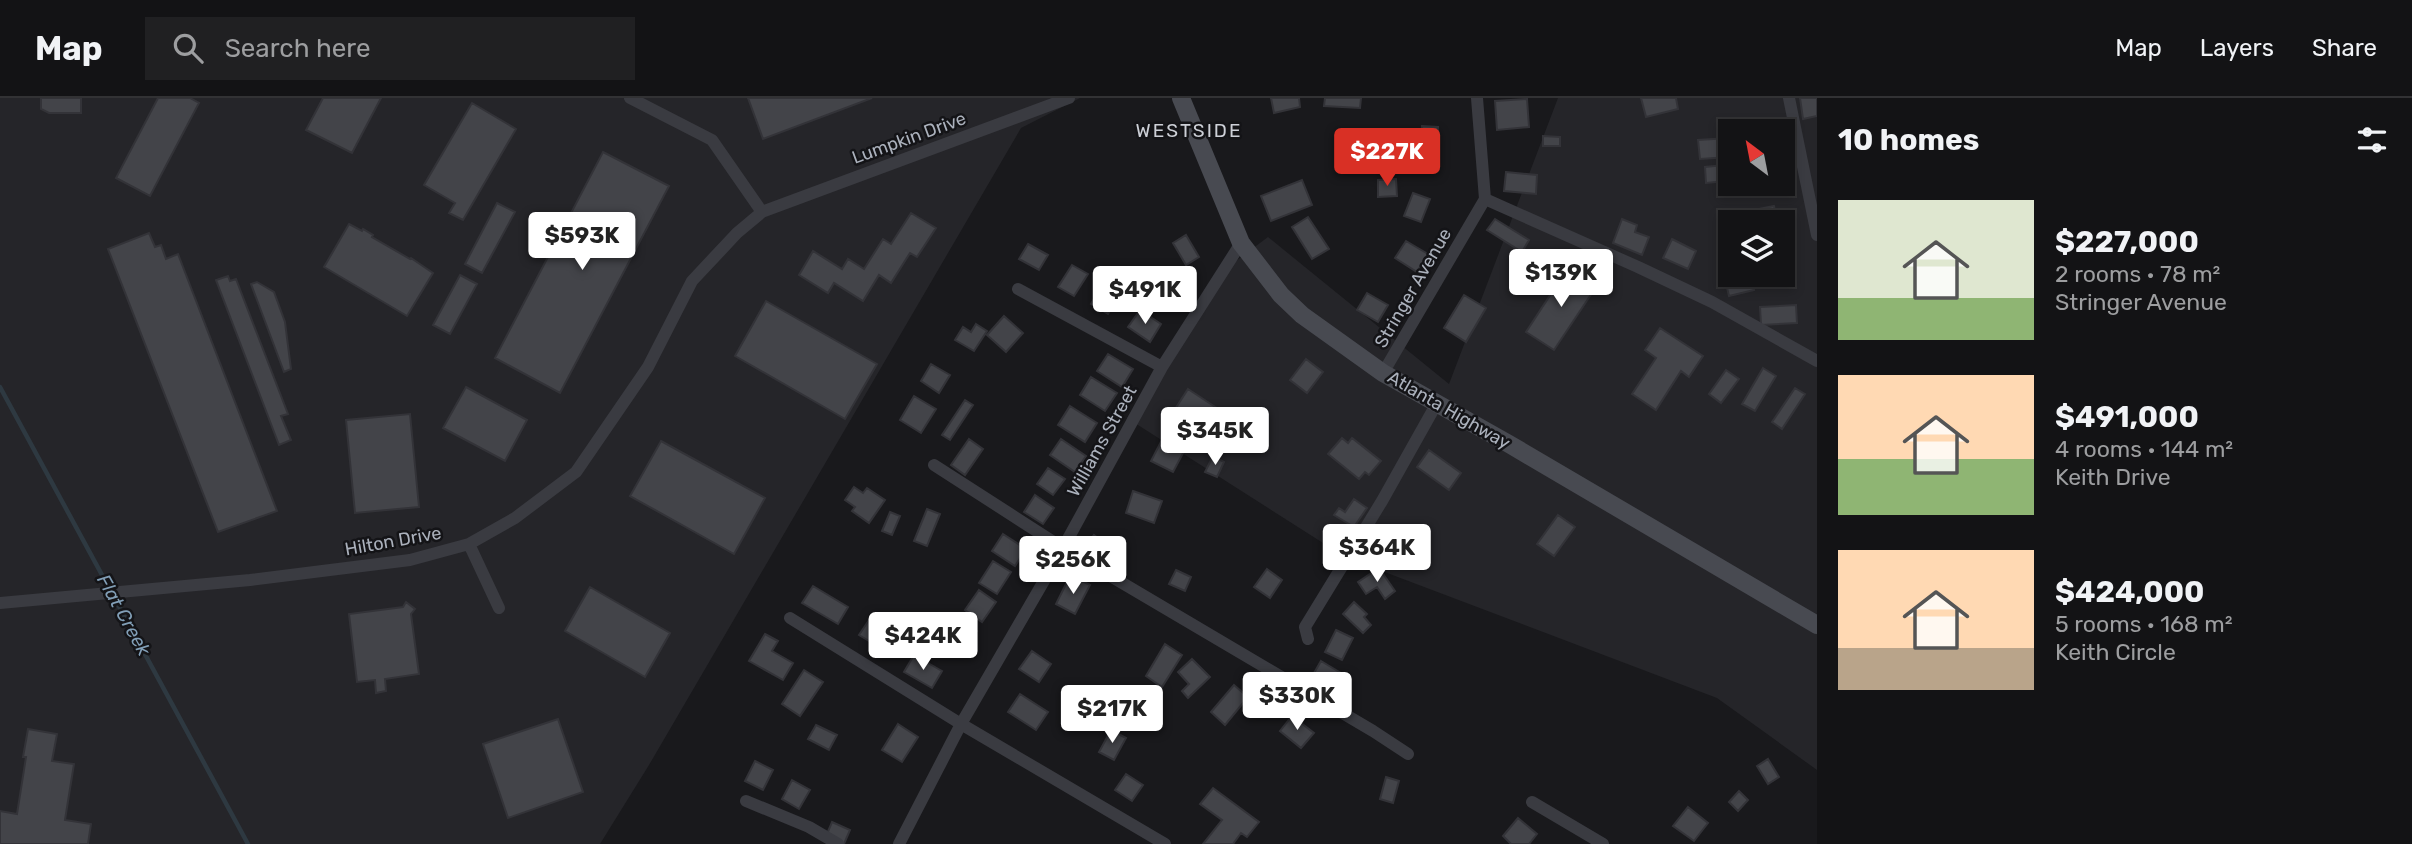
<!DOCTYPE html>
<html lang="en">
<head>
<meta charset="utf-8">
<style>
	body { margin:0; font-family:Rubik,sans-serif; background:#202022; color:#f1f3f6; height:100vh; display:flex; flex-direction:column; font-size:26px; white-space:nowrap }
	* { box-sizing:border-box; margin:0 }
	p { font-size:23px; color:#9d9ea0 }
	.icon { flex:none; width:38px; height:38px; fill:none; stroke:currentColor; stroke-width:2; stroke-linecap:round; stroke-linejoin:round }
	.map { position:relative; flex:1; overflow:hidden }
	.drawer { display:flex; flex-direction:column; background:#131315; width:595px }
	.drawer>* { flex:none }
	.needle { width:46px; rotate:328deg }
	.controls { position:absolute; left:1718px; top:21px; display:grid; gap:14px }
	.controls a { display:grid; place-items:center; width:77px; height:77px; border-radius:0px; background:#131315; box-shadow:0 4px 10px #0003,0 0 0 2px #323234; font-size:35px }
	.price { position:absolute; translate:-50% -60px; padding:0 16px; border-radius:7px; background:#fff; color:#222; font-size:23px; line-height:46px; filter:drop-shadow(0 2px 4px #0008) }
	.price::after { content:''; position:absolute; left:50%; top:42px; width:21px; height:16px; margin-left:-10px; background:inherit; clip-path:polygon(0 0,100% 0,50% 100%) }
	.price.active { background:#d93025; color:#fff }
	ul { padding:0; list-style:none }
	li { display:flex; align-items:center; gap:21px; height:175px; padding:0 21px }
	li span { display:grid; place-items:center; flex:none; width:196px; height:140px; border-radius:0px; color:#555 }
	li>.icon { margin-inline-start:auto }
	span .icon { width:84px; height:84px; fill:#fffc; stroke-width:1 }
	li b { font-size:30px }
	h2 { display:flex; justify-content:space-between; align-items:center; height:84px; padding:0 21px; font-size:30px }
	header { display:flex; align-items:center; gap:42px; box-sizing:border-box; height:98px; padding:0 35px; background:#131315; border-bottom:2px solid #323234 }
	header strong { font-size:33px }
	nav { display:flex; gap:38px; margin-inline-start:auto; font-size:24px }
	.search { width:490px; height:63px; background:#202022; display:flex; align-items:center; gap:18px; box-sizing:border-box; padding:0 24px; border-radius:0px; color:#9d9ea0; font-size:26px }
	main { display:flex; flex:1; min-height:0 }
	.map>svg:first-child { display:block }
	.built { fill:#252529; fill-rule:evenodd }
	.lines { fill:none; stroke-linecap:round; stroke-linejoin:round }
	.stream { stroke:#2e3941; stroke-width:4.5 }
	.building { fill:#434449; stroke:#333338; stroke-width:2 }
	.minor { stroke:#3a3b41; stroke-width:12 }
	.secondary { stroke:#484a51; stroke-width:18 }
	.labels { text-anchor:middle; dominant-baseline:central; stroke-width:5; stroke-linejoin:round; paint-order:stroke }
	.street-label { font-size:18px; fill:#abb1bc; stroke:#141417 }
	.neighbourhood-label { font-size:19px; letter-spacing:2px; fill:#cdd0d7; stroke:#141417 }
	.water-label { font-size:19px; font-style:italic; fill:#829fb7; stroke:#141417 }
</style>
</head>
<body>
<header>
<strong>Map</strong>
<div class="search"><svg class="icon" aria-label="search" viewBox="0 0 24 24"><circle cx="10" cy="10" r="6"/><path d="M15 15l6 6"/></svg>Search here</div>
<nav><a>Map</a><a>Layers</a><a>Share</a></nav>
</header>
<main>
<div class="map">
<svg width="1817" height="746" viewBox="0 0 1817 746">
	<rect width="100%" height="100%" fill="#19191c"/>
	<path class="built" d="M0 0H1080L1021 30 649 667 600 746H0Z
		M1558 0H1817V672L1717 600 1345 459 1127 320 1224 172 1268 139 1449 286ZM1731 33H1783V86H1731ZM1731 124H1783V177H1731Z"/>
	<g class="lines">
		<path class="stream" d="M0 289 248 746"/>
	</g>
	<path class="building" d="M41 0H81V15H49L41 11Z
		M158 0H190L199 5 150 98 116 80Z
		M323 0H381L352 55 306 32Z
		M748 0H872L763 41Z
		M1271 0H1299L1300 9 1274 15Z
		M1325 0H1361L1360 10 1324 8Z
		M1641 0H1676L1678 11 1646 19Z
		M1800 0H1817V18L1803 21Z
		M1527 1 1529 29 1497 32 1495 3Z
		M472 5 516 31 463 122 449 115 455 105 424 87Z
		M1422 28 1438 29 1437 59 1420 58Z
		M1543 38 1560 39V48H1543Z
		M1729 40 1730 59 1700 61 1698 42Z
		M603 54 669 88 560 295 495 260Z
		M1724 67 1726 83 1706 85 1705 69Z
		M1506 74 1537 77 1536 96 1504 93Z
		M1396 81 1397 98 1378 99V82Z
		M1302 82 1312 107 1271 123 1261 98Z
		M1413 95 1430 101 1421 124 1404 118Z
		M497 105 515 114 482 175 465 166Z
		M1774 108 1777 124H1741L1739 115Z
		M911 115 936 130 917 159 910 155 891 185 879 177 863 203 834 185 828 195 799 177 813 153 842 171 848 161 864 171 883 141 891 146Z
		M1308 119 1329 151 1312 161 1292 129Z
		M1495 121 1529 142 1522 154 1487 132Z
		M1622 121 1637 127 1635 134 1649 139 1642 157 1613 145Z
		M349 126 362 133 363 131 373 137 372 139 410 161 411 160 433 175 407 218 324 169Z
		M149 135 155 149 161 147 166 161 178 156 277 413 218 434 108 151Z
		M1186 137 1199 159 1186 167 1173 145Z
		M1672 141 1696 153 1688 171 1663 160Z
		M1406 143 1428 156 1417 174 1395 160Z
		M1028 146 1048 157 1039 172 1019 161Z
		M1072 167 1088 176 1074 198 1058 189Z
		M1568 170 1596 189 1554 252 1526 234Z
		M1731 176 1743 177 1745 184 1751 182 1754 192 1729 198 1724 177Z
		M460 177 477 186 450 236 433 227Z
		M228 178 230 183 236 181 288 316 281 318 291 342 279 347 216 182Z
		M1106 181 1115 185 1110 193 1119 198 1108 216 1091 206Z
		M257 184 274 194 285 224 291 271 284 274 251 186Z
		M1367 195 1388 207 1378 224 1357 212Z
		M1464 197 1486 210 1466 244 1444 230Z
		M766 203 877 266 845 321 735 258Z
		M1796 207 1797 225 1761 227 1760 209Z
		M1140 212 1161 226 1150 244 1128 229Z
		M1004 218 1023 235 1006 254 987 237Z
		M976 226 987 233 974 253 955 242 963 229 971 234Z
		M1660 230 1703 258 1689 279 1681 273 1656 312 1632 296 1656 260 1645 252Z
		M1108 256 1133 271 1122 289 1097 273Z
		M1306 261 1323 274 1307 295 1290 282Z
		M931 266 950 277 939 295 921 283Z
		M1763 270 1776 278 1755 313 1742 306Z
		M1726 272 1739 281 1721 305 1709 296Z
		M1091 279 1117 295 1105 313 1080 297Z
		M466 289 527 322 505 363 443 330Z
		M1795 290 1805 296 1782 331 1772 324Z
		M1188 291 1241 326 1223 354 1170 319Z
		M914 298 936 311 921 335 900 322Z
		M965 302 973 307 950 342 942 337Z
		M1070 308 1097 325 1085 344 1058 327Z
		M410 316 419 409 355 415 346 322Z
		M1167 332 1189 344 1173 374 1151 363Z
		M1342 340 1348 345 1352 340 1381 363 1369 377 1365 374 1359 381 1328 356Z
		M969 341 983 351 965 377 951 367Z
		M1061 341 1086 358 1075 374 1050 357Z
		M661 343 765 400 734 456 630 398Z
		M1429 352 1461 375 1449 392 1417 369Z
		M1213 358 1224 364 1217 379 1205 374Z
		M1048 370 1065 381 1053 397 1037 386Z
		M854 389 863 395 867 390 885 402 869 425 852 413 855 409 845 402Z
		M1133 393 1162 403 1154 425 1126 415Z
		M1035 397 1054 410 1043 426 1024 414Z
		M1354 401 1367 410 1354 429 1334 417 1339 410 1345 414Z
		M927 411 940 416 927 448 914 443Z
		M890 414 900 418 892 437 882 433Z
		M1558 417 1575 429 1554 458 1537 446Z
		M1392 427 1418 442 1406 461 1380 447Z
		M1003 436 1026 451 1015 468 992 453Z
		M1094 437 1119 456 1109 470 1084 450Z
		M993 463 1011 474 997 496 979 485Z
		M1379 470 1395 493 1385 501 1377 489 1366 496 1358 484Z
		M1267 471 1282 482 1270 500 1254 489Z
		M1176 472 1191 479 1185 493 1169 486Z
		M1080 482 1090 487 1075 516 1056 506 1067 484 1076 489Z
		M813 488 848 509 838 526 802 505Z
		M590 489 670 535 645 579 565 533Z
		M979 492 996 504 982 524 965 512Z
		M406 504 415 511 411 516 419 576 385 581 386 593 376 595 375 582 357 584 349 516 403 509Z
		M1354 504 1367 516 1364 519 1371 527 1363 535 1343 516Z
		M963 520 977 533 964 546 950 534Z
		M869 522 883 531 874 546 859 537Z
		M1336 532 1353 540 1342 562 1325 554Z
		M765 536 778 543 772 553 793 565 783 582 749 563Z
		M1165 546 1182 557 1162 589 1146 578Z
		M1032 553 1051 566 1039 584 1019 571Z
		M914 557 942 573 932 590 904 574Z
		M1192 561 1210 579 1188 600 1182 593 1189 586 1178 574Z
		M1321 563 1341 575 1329 594 1310 582Z
		M804 572 823 584 800 618 782 606Z
		M1234 587 1248 599 1225 627 1211 614Z
		M1020 596 1048 614 1036 632 1008 614Z
		M1292 618 1314 635 1301 650 1280 633Z
		M558 621 583 694 508 720 483 646Z
		M898 626 918 639 902 664 882 652Z
		M816 627 837 637 829 652 808 641Z
		M28 631 57 636 52 663 74 666 65 722 91 726 88 746H0V713L17 716 26 659H23Z
		M1111 632 1126 640 1114 662 1099 654Z
		M1768 661 1779 679 1768 686 1757 668Z
		M755 663 773 672 763 692 745 683Z
		M1126 676 1143 687 1132 703 1115 692Z
		M1386 679 1399 683 1393 705 1380 701Z
		M792 682 810 692 799 711 782 701Z
		M1213 690 1259 724 1247 739 1241 735 1233 746H1203L1222 722 1200 706Z
		M1739 693 1748 702 1738 713 1729 704Z
		M1688 709 1708 725 1694 743 1673 728Z
		M1518 720 1537 736 1529 746H1511L1503 738Z
		M832 724 850 732 844 746H832L824 743Z"/>
	<g class="lines">
		<path class="minor" d="M630 0 712 42 762 114
			M1789 0 1817 137
			M1485 101 1638 169 1712 204 1817 263
			M1018 191 1162 269
			M1383 275 1485 101 1477 0
			M934 367 1063 450 1373 633 1408 656
			M469 446 499 510
			M0 505 250 482 410 462 469 446 515 420 576 374 648 269 692 183 737 135 762 114 1069 0
			M790 520 961 626 1165 746
			M1308 541 1305 529 1382 403 1437 305
			M746 703 809 729 838 746
			M1532 704 1603 746
			M899 746 961 626 1063 450 1162 269 1241 145"/>
		<path class="secondary" d="M1181 0 1241 145 1281 197 1302 217 1383 275 1509 346 1817 527"/>
	</g>
	<g class="labels">
		<g class="street-label">
			<text transform="translate(909 40) rotate(-20)">Lumpkin Drive</text>
			<text transform="translate(1413 190) rotate(-60)">Stringer Avenue</text>
			<text transform="translate(1449 312) rotate(30)">Atlanta Highway</text>
			<text transform="translate(1102 343) rotate(-61)">Williams Street</text>
			<text transform="translate(393 443) rotate(-10)">Hilton Drive</text>
		</g>
		<g class="neighbourhood-label">
			<text x="1189" y="32">WESTSIDE</text>
		</g>
		<g class="water-label">
			<text transform="translate(124 517) rotate(61)">Flat Creek</text>
		</g>
	</g>
</svg>
<div class="controls">
<a><svg class="needle" viewBox="-14 -14 28 28"><path d="M0-13l5 13h-10z" fill="#e53935"/><path d="M0 13l5-13h-10z" fill="#9d9ea0"/></svg></a>
<a><svg class="icon" aria-label="layers" viewBox="0 0 24 24"><path d="M12 4l9 5-9 5-9-5zM3 14l9 5 9-5"/></svg></a>
</div>
<b class="price active" style="left:1387px;top:90px">$227K</b>
<b class="price" style="left:582px;top:174px">$593K</b>
<b class="price" style="left:1561px;top:211px">$139K</b>
<b class="price" style="left:1145px;top:228px">$491K</b>
<b class="price" style="left:1215px;top:369px">$345K</b>
<b class="price" style="left:1377px;top:486px">$364K</b>
<b class="price" style="left:1073px;top:498px">$256K</b>
<b class="price" style="left:923px;top:574px">$424K</b>
<b class="price" style="left:1297px;top:634px">$330K</b>
<b class="price" style="left:1112px;top:647px">$217K</b>
</div>
<section class="drawer">
<h2>10 homes<svg class="icon" aria-label="filters" viewBox="0 0 24 24"><path d="M4 7h16M4 17h16"/><circle cx="9" cy="7" r="2"/><circle cx="15" cy="17" r="2"/></svg></h2>
<ul>
<li><span style="background:linear-gradient(#dfe7d0 70%,#8fb573 0)"><svg class="icon" aria-label="home" viewBox="0 0 24 24"><path d="M3 11l9-7 9 7M6 9v11h12V9"/></svg></span><div><b>$227,000</b><p>2 rooms · 78 m²</p><p>Stringer Avenue</p></div></li>
<li><span style="background:linear-gradient(#ffd9b3 60%,#8fb573 0)"><svg class="icon" aria-label="home" viewBox="0 0 24 24"><path d="M3 11l9-7 9 7M6 9v11h12V9"/></svg></span><div><b>$491,000</b><p>4 rooms · 144 m²</p><p>Keith Drive</p></div></li>
<li><span style="background:linear-gradient(#ffd9b3 70%,#b9a48a 0)"><svg class="icon" aria-label="home" viewBox="0 0 24 24"><path d="M3 11l9-7 9 7M6 9v11h12V9"/></svg></span><div><b>$424,000</b><p>5 rooms · 168 m²</p><p>Keith Circle</p></div></li>
</ul>
</section>
</main>
</body>
</html>
